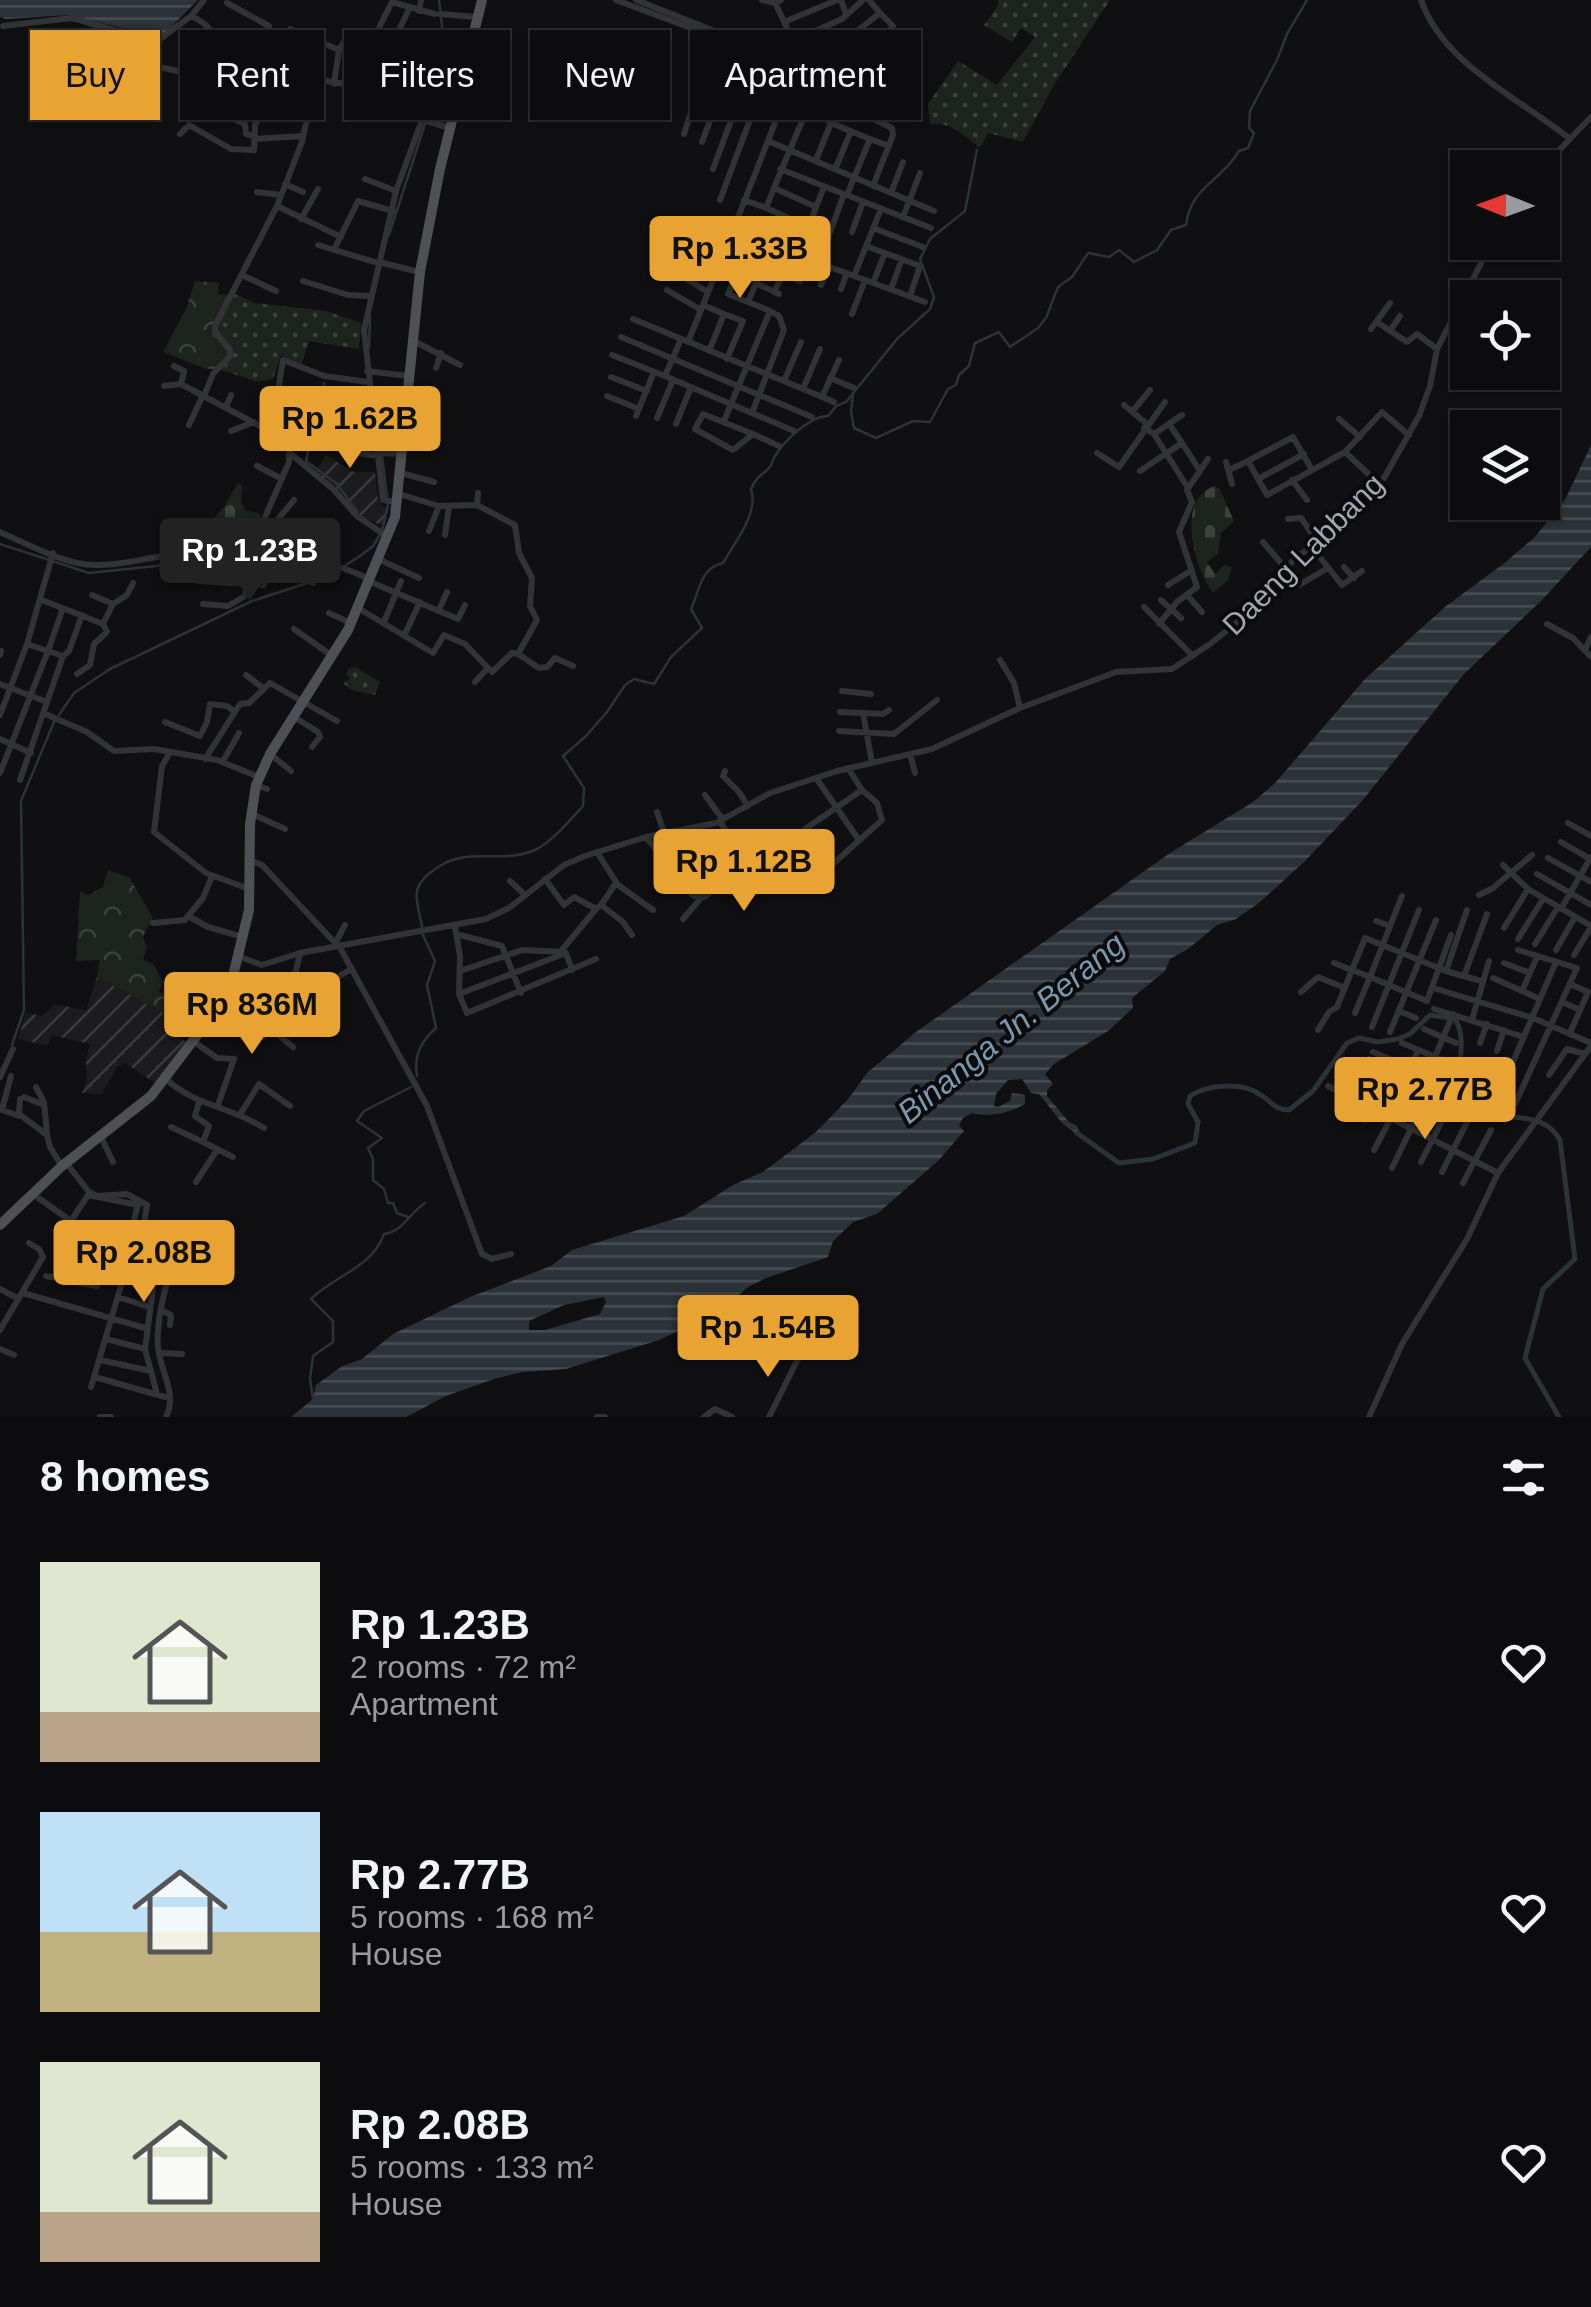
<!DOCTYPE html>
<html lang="en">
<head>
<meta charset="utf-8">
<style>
	body { margin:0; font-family:Helvetica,sans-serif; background:#151517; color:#f1f3f6; height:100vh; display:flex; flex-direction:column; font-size:38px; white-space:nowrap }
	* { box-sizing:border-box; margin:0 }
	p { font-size:32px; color:#9a9b9e }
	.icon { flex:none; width:55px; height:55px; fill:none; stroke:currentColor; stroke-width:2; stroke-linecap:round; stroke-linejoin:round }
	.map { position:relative; height:1417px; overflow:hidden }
	.side { display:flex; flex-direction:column; background:#0c0c0e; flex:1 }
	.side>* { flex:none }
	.banner { position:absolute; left:30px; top:30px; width:1000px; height:90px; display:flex; gap:20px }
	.needle { width:65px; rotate:271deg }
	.controls { position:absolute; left:1450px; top:150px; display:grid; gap:20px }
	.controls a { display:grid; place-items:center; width:110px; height:110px; border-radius:0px; background:#0c0c0e; box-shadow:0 2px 8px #0004,0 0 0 2px #2c2c2e; font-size:50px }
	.price { position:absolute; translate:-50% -85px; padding:0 22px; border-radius:10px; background:#e8a332; color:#111; font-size:32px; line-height:65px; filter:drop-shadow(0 2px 5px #0008) }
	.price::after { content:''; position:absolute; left:50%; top:60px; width:30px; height:22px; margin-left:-15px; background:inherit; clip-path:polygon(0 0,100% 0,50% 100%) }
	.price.current { background:#222; color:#fff }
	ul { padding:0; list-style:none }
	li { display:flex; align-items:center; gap:30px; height:250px; padding:0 40px }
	li span { display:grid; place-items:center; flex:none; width:280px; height:200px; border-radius:0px; color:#555 }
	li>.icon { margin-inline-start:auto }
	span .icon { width:120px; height:120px; fill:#fffc; stroke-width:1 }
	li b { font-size:42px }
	h2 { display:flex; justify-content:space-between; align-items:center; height:120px; padding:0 40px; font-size:42px }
	.chip { padding:0 35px; border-radius:0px; background:#0c0c0e; box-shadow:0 2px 8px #0004,0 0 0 2px #2c2c2e; font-size:35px; line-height:90px }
	.chip.current { background:#e8a332; color:#111 }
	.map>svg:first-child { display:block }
	.industrial { fill:url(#industrial-furrows) }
	.green { fill:url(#green-dots) }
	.forest { fill:url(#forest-crowns) }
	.cemetery { fill:url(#cemetery-stones) }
	.water { fill:url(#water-rules); fill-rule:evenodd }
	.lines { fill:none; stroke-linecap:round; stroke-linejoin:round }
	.stream { stroke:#2b3339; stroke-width:2.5 }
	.canal { stroke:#2b3339; stroke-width:5 }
	.minor { stroke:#323336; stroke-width:6 }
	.major { stroke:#4e5055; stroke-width:10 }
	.labels { text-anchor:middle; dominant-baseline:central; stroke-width:8; stroke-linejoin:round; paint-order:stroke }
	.street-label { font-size:30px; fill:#a2a8b2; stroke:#0b0b0d }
	.water-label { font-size:32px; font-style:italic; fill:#7a97ac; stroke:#0b0b0d }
</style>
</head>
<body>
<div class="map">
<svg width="1591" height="1417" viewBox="0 0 1591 1417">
	<defs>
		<pattern id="industrial-furrows" width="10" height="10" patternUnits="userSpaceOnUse" patternTransform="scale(2.5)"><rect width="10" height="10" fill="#1c1c1f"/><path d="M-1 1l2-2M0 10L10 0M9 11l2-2" fill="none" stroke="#3a3a3d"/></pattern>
		<pattern id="green-dots" width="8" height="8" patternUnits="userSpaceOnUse" patternTransform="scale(2.5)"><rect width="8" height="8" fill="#1d241d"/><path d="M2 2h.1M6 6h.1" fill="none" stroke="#3b413b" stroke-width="1.8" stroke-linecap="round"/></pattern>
		<pattern id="forest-crowns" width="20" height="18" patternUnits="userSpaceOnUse" patternTransform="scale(2.5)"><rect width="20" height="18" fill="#1d241d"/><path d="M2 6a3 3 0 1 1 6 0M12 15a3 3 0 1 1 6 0" fill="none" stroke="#3b413b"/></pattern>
		<pattern id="cemetery-stones" width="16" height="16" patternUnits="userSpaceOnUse" patternTransform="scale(2.5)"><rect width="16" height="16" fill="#1d241d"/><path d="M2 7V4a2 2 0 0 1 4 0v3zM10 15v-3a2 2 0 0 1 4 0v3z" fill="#3b413b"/></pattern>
		<pattern id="water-rules" width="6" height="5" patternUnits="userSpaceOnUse" patternTransform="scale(2.5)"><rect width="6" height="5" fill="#2b3339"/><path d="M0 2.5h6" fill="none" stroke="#474e53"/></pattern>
	</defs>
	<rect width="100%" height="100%" fill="#101012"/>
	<path class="industrial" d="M326 455 354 472H375L378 499 387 510 383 526 356 514 314 474Z
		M97 977 163 1013 166 1009 197 1029 194 1032 185 1027 180 1037 187 1043 155 1083 125 1063 117 1067 102 1094 82 1093 87 1080 86 1059 90 1044 51 1035 48 1046 18 1039 26 1013 42 1016 54 1004 86 1010Z"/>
	<path class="green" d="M998 0H1110L1054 85 1023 142 988 133 980 148C966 137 949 120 930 124L928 104 958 61 997 85 1035 37 1021 28 1012 42 984 25 998 6Z
		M235 294 255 303 326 311 361 323 359 349 309 341 301 366 281 355 273 379 258 382 225 371V353L208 336Z
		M355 667 380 682 375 695 351 690 343 683 351 678 346 675 348 669Z"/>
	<path class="forest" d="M195 281 219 283 218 295 235 294 208 336 225 353V371L204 368 163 352 186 309Z
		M108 870 130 878 153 918 143 937 147 947 143 960 153 964 163 982 159 992 182 999 172 1013 167 1009 163 1013 97 977 100 960 76 961 80 892 89 895 103 887Z"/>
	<path class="cemetery" d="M238 483 242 486 241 502 245 510 261 514 249 546 243 551 231 541V529L211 521 224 507Z
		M1215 486 1220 490 1234 521 1221 533 1218 554 1207 562 1215 574 1224 565 1232 567 1228 580 1213 593C1195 569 1174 499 1215 486Z"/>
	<path class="water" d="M0 0H198L164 34 156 36 69 15 6 19 0 17Z
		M1591 445V547L1541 601 1464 674 1362 801 1305 861 1260 902 1236 919 1217 925 1188 949 1170 959 1165 971 1132 998 1133 1008 1108 1031 1054 1064 1045 1074 1053 1084 1047 1090V1096L1069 1122 1077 1126 1081 1137 1063 1124 1039 1094 1031 1093 1022 1079 1008 1080 996 1094 994 1106 998 1107 1010 1101 1012 1093 1025 1095V1104C1012 1112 989 1118 972 1113L963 1118 959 1125 964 1131 939 1160 877 1214 853 1222 833 1241 828 1257 766 1278 748 1287 721 1311 659 1340 566 1369 522 1372 494 1379 446 1396 406 1417H291L313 1399 316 1385 341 1367 362 1359 393 1334 470 1297 551 1266 572 1250 684 1216 733 1185 763 1172 816 1132 849 1098 867 1073 916 1032 1170 853 1253 802 1276 782 1365 679 1446 606 1502 565 1535 537 1566 498ZM604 1297 606 1302 600 1314 545 1330H529V1321L564 1305Z"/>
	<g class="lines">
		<path class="stream" d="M439 0 446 62 442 80
			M389 235 425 124
			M369 348 370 316
			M324 383 306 461 337 484 357 511
			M853 394 851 412 854 428 876 438 913 421 930 422 948 389 956 385 959 375 969 366 975 343 999 332 1010 347 1038 328 1046 318 1058 287 1072 277 1088 253 1109 257 1119 250 1134 262 1157 250 1171 230 1186 225C1191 186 1221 182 1239 151L1248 148 1254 133 1249 128 1250 111 1277 60 1287 34 1307 0
			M377 415 387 497
			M0 544 89 573 203 561
			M295 567 307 568 311 572
			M59 715 74 693 110 669 252 601 329 576 360 556 373 546 382 531 388 505
			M422 927C416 895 409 886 438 867 468 847 498 863 530 852 550 845 569 821 583 806L584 788 563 756 585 737 607 712 625 685 634 679 654 684 671 657 702 628 691 609C700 590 700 568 723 563 735 542 759 513 751 489 756 478 759 477 767 470 774 464 770 464 775 456 784 441 810 416 828 416L836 406 846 402 897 339 930 309 934 297 920 259 930 239 965 211 977 150
			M12 1045 24 1010 21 801 54 722
			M417 1076C414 1056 420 1042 436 1028L427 985 435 961 423 935
			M408 1217 397 1213 393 1203H388L384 1189 373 1180V1159L368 1148 382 1138 357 1121 364 1111 411 1087
			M313 1399 310 1379 313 1356 333 1342V1321L311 1299C335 1275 372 1268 384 1234 404 1231 409 1213 425 1203"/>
		<path class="canal" d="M1077 1133 1119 1163 1153 1159 1195 1143 1198 1122 1188 1104 1190 1096C1209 1084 1242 1082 1261 1095 1272 1102 1275 1110 1289 1110L1313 1091 1347 1043 1359 1038 1378 1042 1398 1039 1410 1034 1430 1015 1455 1019C1469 1041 1454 1075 1461 1086 1465 1092 1473 1099 1478 1103 1502 1127 1541 1106 1560 1140L1575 1259 1543 1289 1525 1358 1559 1417"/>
		<path class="minor" d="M616 0 793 66
			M636 0 791 61 796 69 807 72 815 90 892 128 893 135 873 186
			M762 0 775 3 781 0
			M774 0 793 41
			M841 0 846 14
			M1421 0C1443 64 1519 98 1569 138
			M227 3 269 26 268 42 275 79
			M409 9 380 70 421 95 417 117
			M419 11 421 0
			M880 13 893 26 886 34
			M440 14 477 17
			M191 16C212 25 221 40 216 63
			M784 22 837 0
			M3 26 72 18 156 42 191 16 204 0
			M152 42 151 60 159 67 211 78 268 82 293 76 352 85 413 117 450 128
			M837 47 880 13 869 0
			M339 50 351 31
			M777 55 793 43
			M890 57 906 63 896 49
			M800 62 793 41 842 19 863 0
			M847 62 886 34 896 49 869 72
			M799 69 800 62 837 47 847 62 895 83
			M380 70 363 59 392 2 435 14
			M748 77 764 83
			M400 82 407 68
			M421 95 439 63
			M826 95 833 81 888 101
			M832 101 829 122 870 139 847 195
			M230 105 239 78
			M290 109 323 112
			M229 117 245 124 246 134 254 136
			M428 121 441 82
			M180 134 189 125 231 149 254 150 255 126 260 110 271 106 277 92 290 29 339 50 334 84
			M684 134 700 85 739 99
			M255 139 303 136
			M870 139 889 146
			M768 141 934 211
			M702 142 721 92
			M816 160 831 123
			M836 167 851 131
			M1542 168 1591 117
			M713 169 739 99 777 115
			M780 169 931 228
			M365 179 396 191
			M285 184 303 192
			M774 188 766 208 809 227
			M257 192 281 195
			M891 193 903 162
			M720 200 772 61
			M744 200 766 208
			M277 206 341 237
			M816 207 824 187
			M903 217 920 173
			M301 219 318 189
			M873 228 923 247
			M852 232 863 202
			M318 245 378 263
			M866 246 920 266 910 296
			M771 247 772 233 737 220 796 69
			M824 249 844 194
			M334 250 358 201 393 211
			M799 256 865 280 852 314
			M379 262 419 272
			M242 275 276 291
			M854 276 881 209
			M685 278 708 292
			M865 280 925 302
			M303 281 348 295 370 296
			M756 283 779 294
			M873 283 885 253
			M821 285 829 266
			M841 289 847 273
			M891 289 902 259
			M667 290 701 310
			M774 292 783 274 800 281
			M748 302 728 294 757 227
			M703 305 737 220
			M633 319 803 389 820 349
			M1377 322 1407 342 1417 334 1437 349
			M1371 329 1390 303
			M1390 331 1400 316
			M621 337 812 417
			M681 339 665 376 794 431
			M412 340 460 365
			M688 342 703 305 724 314
			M709 351 724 314 743 321 727 359
			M612 355 665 376
			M174 366 184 371 181 384
			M436 368 441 353
			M367 371 408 376
			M611 377 647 391
			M830 378 854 388
			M784 381 801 342
			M368 382 324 376 283 360 277 398 336 412 373 414
			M164 386 181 384 290 442 289 462 249 554
			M803 389 834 402
			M204 396 213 374 230 356V350L215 332V326L277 206 302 142 315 81
			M607 396 639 409
			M822 397 839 360
			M1124 405 1147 424
			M226 407 231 395
			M405 407 432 408
			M1132 412 1150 390
			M752 413 784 330 779 316 770 311
			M636 416 654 372
			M657 418 673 380
			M1339 419 1360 437
			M724 421 770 311 748 302 771 247 799 256 816 207 774 188 815 90
			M676 424 691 387
			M1169 424 1182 443
			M189 425 203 395
			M263 428 277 398
			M1144 428 1154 434 1188 488
			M231 431 254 422
			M753 434 703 414 695 429 733 450 753 434 779 446
			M1154 434 1182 415
			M331 445 349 452 379 456
			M1345 452 1379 484
			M379 453 402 454
			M1097 453 1119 467 1165 402
			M291 454 334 490 357 516 388 537
			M1248 461 1293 437 1311 468
			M1226 462 1232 484
			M257 466 282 479
			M1229 470 1248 461 1267 495 1345 452 1382 412 1409 435
			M1140 471 1182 443 1200 471
			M401 473 434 482
			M1258 479 1304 454
			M1292 480 1307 500
			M396 502 383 500 364 330 396 191 422 120
			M477 505 478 493
			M1288 519 1301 518 1318 542
			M429 531 439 506
			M0 532C28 544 64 565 95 565 118 566 141 559 164 556 230 549 309 550 369 579
			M260 534 278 519 294 500
			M445 535 449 507
			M1263 542 1286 569
			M1311 546 1342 585 1362 571
			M217 554 224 529
			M378 559 419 578
			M205 563 269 568 270 556
			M1344 567 1354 578
			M1285 572 1299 585 1328 568
			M198 581 264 585 269 568H294
			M368 581 458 619 465 605
			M313 583 315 559
			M1168 585 1192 570
			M92 595 113 604 127 595 133 583
			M1187 595 1202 612
			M42 600 103 624 113 604
			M1161 600 1181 618
			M203 604 228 606 245 596 246 585
			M1144 607 1193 656
			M63 608 48 651 63 656
			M358 608 433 653 444 635 465 644 492 672 512 653 518 654 537 620 530 606 532 578 519 553 515 525 477 505 439 506 399 494
			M439 610 447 592
			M329 613 351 623
			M384 622 401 581
			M1159 624 1177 602 1197 587 1179 532 1192 502 1187 490 1208 459
			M1547 624 1573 638 1591 657
			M294 629 331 655
			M405 634 420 602
			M1585 650 1591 637
			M518 654 539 668 547 667 555 658 573 666
			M0 655 1 651
			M1000 660 1014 683 1020 708
			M77 674 90 665 94 644 107 632 103 624
			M246 675 263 688
			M475 682 487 669
			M0 684 47 702
			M842 691 871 694
			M840 712 863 713 872 763
			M43 713 87 732 114 751 154 749 217 760 259 777
			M863 713 883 714 889 710
			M0 715 27 644 53 553
			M294 717 318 732 320 737 312 747
			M165 722 200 736 207 722 210 704 227 706 235 712
			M839 731 894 734 937 700
			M0 739 31 753
			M169 754 162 766 154 832 206 873 249 889
			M270 754 291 771
			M910 754 915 773
			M205 759 240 704 249 703 270 683 337 721
			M223 761 239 733
			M848 768 862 790
			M725 771 723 776 739 792 748 806
			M0 773 48 651 27 644
			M816 778 859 840
			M20 780 63 656 69 651 82 615
			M256 785 267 789
			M705 795 723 820
			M657 812 664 833
			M252 814 285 829
			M1568 823 1591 836
			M805 829 862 790 877 803 882 820 835 862
			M674 831 682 848 689 850
			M646 837 686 889 694 896 705 897 717 886 736 846 720 822
			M1561 842 1590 859
			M597 852 618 885 653 910
			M1548 858 1591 882
			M250 860 262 865 338 946
			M1503 865 1528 889 1591 926
			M1537 874 1591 905
			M545 879 564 905 574 897 596 909 601 905 623 922 632 935
			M720 880 741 896 760 875
			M510 881 525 895
			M1479 895 1493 888 1532 855
			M1402 896 1370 977 1427 1001 1451 935
			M601 905 616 883
			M1561 909 1591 857
			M188 916 208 927 243 937
			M683 919 701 898
			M1376 921 1390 926
			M153 923 185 920 203 898 212 876
			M455 927 460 956 459 994 467 1013 596 959
			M1504 928 1528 889
			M456 934 502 946 521 993
			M1518 939 1543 899
			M337 940 345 925
			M1535 944 1558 907
			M339 946 427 1106 482 1254 492 1259 511 1254
			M1556 950 1575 917
			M561 951 596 909
			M1574 955 1591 927
			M240 957 262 965 300 953 486 919 509 908 564 865 585 856 646 837 716 823 770 793 837 771 932 749 1020 708 1116 672 1172 669 1210 644 1261 603 1294 559 1336 529 1384 478 1419 416 1430 386 1437 349 1492 242
			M1334 963 1370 977 1355 1013
			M1504 963 1530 973
			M460 971 522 950 565 952
			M1446 971 1467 910
			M233 976C249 982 258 991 273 999L296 971 300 953
			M1464 976 1487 914
			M1493 978 1522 991 1537 957
			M1570 984 1588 992 1570 1033
			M1433 988 1533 1018 1591 1043
			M190 991 215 1006
			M1522 991 1540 999
			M1301 992 1318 977 1345 988
			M459 994 566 953 572 970
			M273 999 290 1012 317 990 351 969
			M1562 1002 1580 1010
			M214 1009 262 1037 270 1028 293 1047
			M1434 1009 1524 1037
			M1399 1011 1416 1018
			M1472 1020 1489 961
			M1372 1027 1419 910
			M1424 1029 1456 1043
			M1318 1030 1329 1012 1337 1007 1365 938 1446 971 1481 981
			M1390 1032 1436 920
			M193 1041 217 1058 234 1059 218 1105
			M1402 1043 1452 1064
			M1480 1043 1487 1024
			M1497 1051 1504 1030
			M1373 1052 1411 1068
			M1435 1057 1453 1014
			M1342 1066 1361 1075
			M1549 1075 1567 1049 1585 1054
			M11 1076 2 1110 19 1116
			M0 1077 13 1049
			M165 1078C194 1106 230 1106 264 1128
			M1404 1085 1418 1050
			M1328 1086 1498 1173
			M36 1087 44 1102 47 1133
			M24 1097 44 1105
			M20 1099 19 1114 47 1135 50 1147 61 1165
			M1497 1099 1556 962
			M199 1102 195 1116 209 1126 203 1142 233 1157
			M1515 1104 1577 968 1518 950
			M1343 1111 1369 1059
			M241 1113 259 1084 290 1106
			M1365 1120 1386 1077
			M171 1127 203 1142
			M101 1137 113 1162
			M1374 1150 1406 1090
			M1421 1162 1447 1111
			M67 1164 89 1192 97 1196 127 1194 147 1205 142 1236 192 1258
			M1392 1168 1425 1100
			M1442 1172 1468 1120
			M196 1182 217 1150
			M1463 1183 1491 1130
			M33 1194 75 1224 56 1278
			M71 1221 88 1195 138 1205 133 1223 100 1224
			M71 1242 102 1247
			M147 1256 179 1270
			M64 1260 102 1267
			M114 1263 167 1280
			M46 1276 97 1286 102 1267 100 1224H75
			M113 1276 153 1288 145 1349 157 1394
			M0 1289 19 1299
			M23 1293 145 1328
			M118 1297 149 1307
			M161 1310 171 1315 170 1325
			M0 1330 43 1257 39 1249 29 1243
			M106 1339 145 1349
			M0 1349 14 1355
			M159 1353 182 1354
			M100 1360 151 1371
			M95 1377 165 1397
			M91 1387 123 1279
			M100 1417H111
			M166 1417C178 1394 160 1371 158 1347 156 1321 164 1291 172 1267
			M597 1417H605
			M704 1417 715 1409 732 1417
			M769 1417 799 1357
			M1369 1417 1402 1344 1467 1239 1498 1173 1591 1046"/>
		<path class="major" d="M0 1225 62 1166 151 1096 205 1025 233 976 249 910 250 824 256 785 270 754 348 630 395 517 420 272 440 169 482 0"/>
	</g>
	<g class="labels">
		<g class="street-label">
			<text transform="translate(1303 554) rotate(-45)">Daeng Labbang</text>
		</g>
		<g class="water-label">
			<text transform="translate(1011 1028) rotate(-39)">Binanga Jn. Berang</text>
		</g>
	</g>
</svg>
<div class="controls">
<a><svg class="needle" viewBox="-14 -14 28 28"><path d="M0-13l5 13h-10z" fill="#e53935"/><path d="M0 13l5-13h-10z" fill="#9a9b9e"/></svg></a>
<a><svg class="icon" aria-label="locate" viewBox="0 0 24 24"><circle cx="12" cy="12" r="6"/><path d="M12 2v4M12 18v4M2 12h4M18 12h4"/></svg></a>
<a><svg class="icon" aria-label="layers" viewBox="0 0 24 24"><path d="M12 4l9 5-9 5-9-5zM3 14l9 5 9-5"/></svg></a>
</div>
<b class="price" style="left:740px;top:301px">Rp 1.33B</b>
<b class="price" style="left:350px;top:471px">Rp 1.62B</b>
<b class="price current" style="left:250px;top:603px">Rp 1.23B</b>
<b class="price" style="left:744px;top:914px">Rp 1.12B</b>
<b class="price" style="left:252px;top:1057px">Rp 836M</b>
<b class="price" style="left:1425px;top:1142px">Rp 2.77B</b>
<b class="price" style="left:144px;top:1305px">Rp 2.08B</b>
<b class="price" style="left:768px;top:1380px">Rp 1.54B</b>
<div class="banner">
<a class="chip current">Buy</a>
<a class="chip">Rent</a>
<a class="chip">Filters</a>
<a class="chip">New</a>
<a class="chip">Apartment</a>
</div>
</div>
<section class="side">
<h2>8 homes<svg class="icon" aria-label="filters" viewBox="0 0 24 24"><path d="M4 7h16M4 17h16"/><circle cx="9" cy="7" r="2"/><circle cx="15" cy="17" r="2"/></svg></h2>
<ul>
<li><span style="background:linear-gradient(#dfe7d0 75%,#b9a48a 0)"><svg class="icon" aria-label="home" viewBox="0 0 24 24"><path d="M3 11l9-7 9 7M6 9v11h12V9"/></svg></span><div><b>Rp 1.23B</b><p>2 rooms · 72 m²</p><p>Apartment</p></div><svg class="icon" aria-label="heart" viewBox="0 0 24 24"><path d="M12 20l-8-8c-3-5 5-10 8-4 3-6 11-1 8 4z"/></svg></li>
<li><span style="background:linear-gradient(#bfe0f5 60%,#c2b280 0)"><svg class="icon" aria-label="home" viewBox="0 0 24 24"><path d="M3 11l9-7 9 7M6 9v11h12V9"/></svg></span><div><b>Rp 2.77B</b><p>5 rooms · 168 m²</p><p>House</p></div><svg class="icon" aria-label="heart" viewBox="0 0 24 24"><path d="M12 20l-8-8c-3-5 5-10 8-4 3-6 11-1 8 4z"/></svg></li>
<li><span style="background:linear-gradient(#dfe7d0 75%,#b9a48a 0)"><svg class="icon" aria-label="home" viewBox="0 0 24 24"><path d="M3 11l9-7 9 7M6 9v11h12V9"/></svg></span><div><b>Rp 2.08B</b><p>5 rooms · 133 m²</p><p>House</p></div><svg class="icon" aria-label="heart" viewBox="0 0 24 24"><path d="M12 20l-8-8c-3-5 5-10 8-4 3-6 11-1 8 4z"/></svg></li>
</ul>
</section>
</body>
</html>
